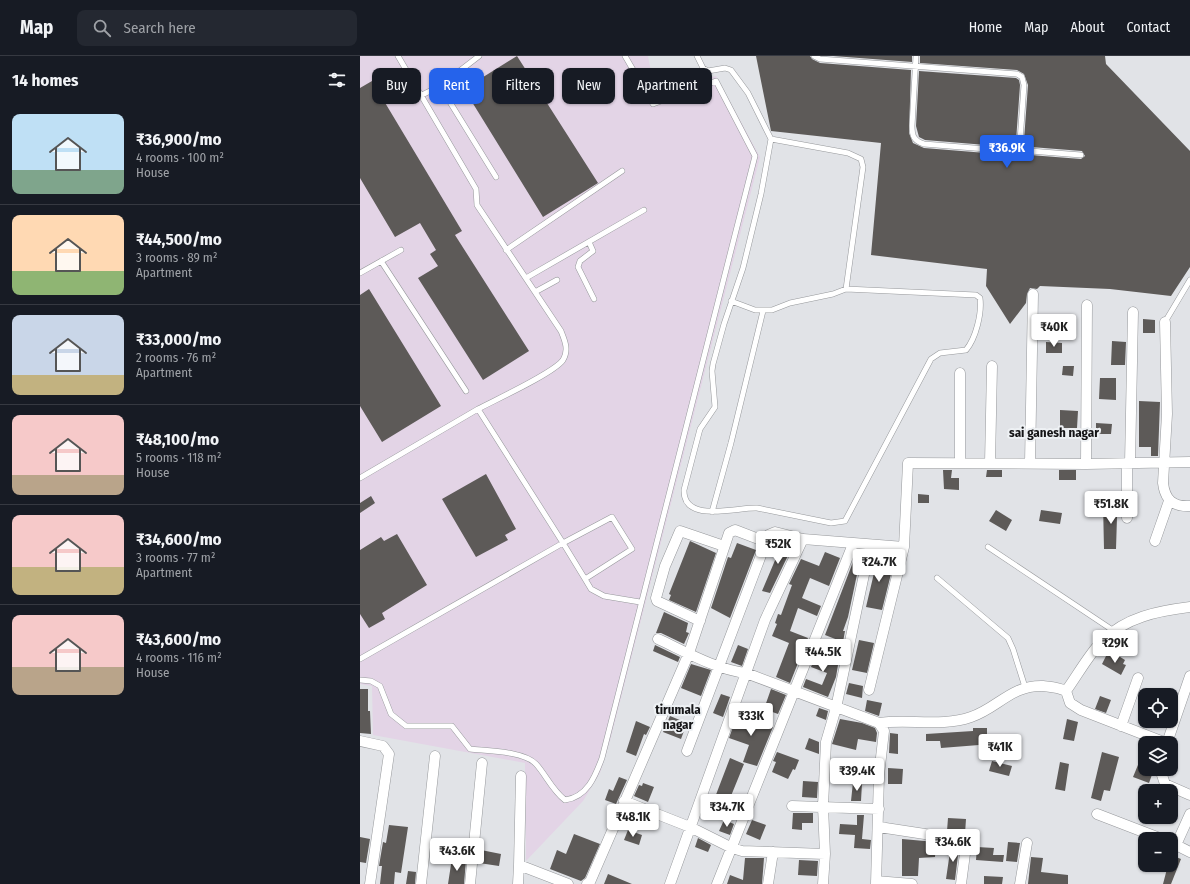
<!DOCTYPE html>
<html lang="en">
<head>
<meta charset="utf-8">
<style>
	body { margin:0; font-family:"Fira Sans Condensed",sans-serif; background:#242831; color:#f1f3f6; height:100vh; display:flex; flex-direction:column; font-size:15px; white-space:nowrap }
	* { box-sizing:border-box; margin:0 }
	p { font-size:13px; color:#9ea1a6 }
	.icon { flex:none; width:22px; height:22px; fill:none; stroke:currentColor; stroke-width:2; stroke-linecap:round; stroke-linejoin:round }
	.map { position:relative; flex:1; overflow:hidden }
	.sheet { display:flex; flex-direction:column; background:#171b24; width:360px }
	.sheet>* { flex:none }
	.guide { position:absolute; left:12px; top:12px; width:380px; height:36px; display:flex; gap:8px }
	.controls { position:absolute; left:778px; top:632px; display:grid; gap:8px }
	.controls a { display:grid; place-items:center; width:40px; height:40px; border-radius:8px; background:#171b24; box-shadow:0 1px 3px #0004; font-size:20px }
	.price { position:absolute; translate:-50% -34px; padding:0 9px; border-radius:4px; background:#fff; color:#222; font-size:13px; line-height:26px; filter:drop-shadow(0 1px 2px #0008) }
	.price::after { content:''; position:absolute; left:50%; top:24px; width:12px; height:9px; margin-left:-6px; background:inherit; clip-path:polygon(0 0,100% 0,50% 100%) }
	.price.current { background:#2563eb; color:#fff }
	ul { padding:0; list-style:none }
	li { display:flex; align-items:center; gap:12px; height:100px; padding:0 12px }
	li+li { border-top:1px solid #363941 }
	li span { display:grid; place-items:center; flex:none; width:112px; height:80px; border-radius:8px; color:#555 }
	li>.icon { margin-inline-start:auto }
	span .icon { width:48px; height:48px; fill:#fffc; stroke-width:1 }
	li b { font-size:17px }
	h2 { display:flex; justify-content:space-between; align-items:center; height:48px; padding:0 12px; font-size:17px }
	.pill { padding:0 14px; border-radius:8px; background:#171b24; box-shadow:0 1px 3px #0004; font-size:14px; line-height:36px }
	.pill.current { background:#2563eb; color:#fff }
	header { display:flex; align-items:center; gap:24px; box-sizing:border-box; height:56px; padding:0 20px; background:#171b24; border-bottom:1px solid #363941 }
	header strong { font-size:19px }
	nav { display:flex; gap:22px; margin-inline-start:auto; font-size:14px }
	.search { width:280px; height:36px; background:#242831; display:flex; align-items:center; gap:10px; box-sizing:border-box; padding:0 14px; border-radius:8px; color:#9ea1a6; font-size:15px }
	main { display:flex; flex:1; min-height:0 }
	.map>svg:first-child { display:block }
	.industrial { fill:#e3d4e6 }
	.building { fill:#5d5a58 }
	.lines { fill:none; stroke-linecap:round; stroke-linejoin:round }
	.lane-casing { stroke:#96989b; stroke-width:6 }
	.street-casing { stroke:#96989b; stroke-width:11 }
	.lane { stroke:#fff; stroke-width:5 }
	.street { stroke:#fff; stroke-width:10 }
	.labels { text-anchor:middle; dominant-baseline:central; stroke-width:4; stroke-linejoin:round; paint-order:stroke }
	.neighbourhood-label { font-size:13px; font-weight:bold; fill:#151517; stroke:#eef1f4 }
</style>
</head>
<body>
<header>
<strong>Map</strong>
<div class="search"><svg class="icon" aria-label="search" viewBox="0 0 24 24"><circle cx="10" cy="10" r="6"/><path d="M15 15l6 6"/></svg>Search here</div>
<nav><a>Home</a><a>Map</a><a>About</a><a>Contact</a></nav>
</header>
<main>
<section class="sheet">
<h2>14 homes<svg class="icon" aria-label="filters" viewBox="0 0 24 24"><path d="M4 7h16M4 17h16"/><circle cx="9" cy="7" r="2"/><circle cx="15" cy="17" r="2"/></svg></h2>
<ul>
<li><span style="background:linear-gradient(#bfe0f5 70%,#7fa58c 0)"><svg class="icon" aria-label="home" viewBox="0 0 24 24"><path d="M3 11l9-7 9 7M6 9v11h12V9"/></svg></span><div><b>₹36,900/mo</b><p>4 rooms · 100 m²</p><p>House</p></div></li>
<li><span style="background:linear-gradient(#ffd9b3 70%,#8fb573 0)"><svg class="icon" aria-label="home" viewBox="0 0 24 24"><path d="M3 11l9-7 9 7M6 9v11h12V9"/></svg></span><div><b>₹44,500/mo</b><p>3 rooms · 89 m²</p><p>Apartment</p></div></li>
<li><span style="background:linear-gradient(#c9d6e8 75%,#c2b280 0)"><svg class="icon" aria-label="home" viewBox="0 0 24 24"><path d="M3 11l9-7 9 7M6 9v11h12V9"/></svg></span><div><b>₹33,000/mo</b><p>2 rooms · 76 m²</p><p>Apartment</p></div></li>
<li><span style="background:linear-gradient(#f6c9c9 75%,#b9a48a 0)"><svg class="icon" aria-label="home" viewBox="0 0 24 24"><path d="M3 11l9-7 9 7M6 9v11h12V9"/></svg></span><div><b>₹48,100/mo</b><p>5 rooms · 118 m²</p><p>House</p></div></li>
<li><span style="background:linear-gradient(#f6c9c9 65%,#c2b280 0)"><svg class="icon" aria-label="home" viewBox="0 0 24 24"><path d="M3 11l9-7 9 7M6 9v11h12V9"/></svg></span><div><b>₹34,600/mo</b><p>3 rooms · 77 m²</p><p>Apartment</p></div></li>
<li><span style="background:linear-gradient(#f6c9c9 65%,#b9a48a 0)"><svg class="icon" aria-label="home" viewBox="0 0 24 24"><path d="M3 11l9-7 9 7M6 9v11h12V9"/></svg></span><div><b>₹43,600/mo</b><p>4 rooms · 116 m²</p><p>House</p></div></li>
</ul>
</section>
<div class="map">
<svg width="830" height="828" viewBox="0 0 830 828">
	<rect width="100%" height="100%" fill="#e1e3e7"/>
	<path class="industrial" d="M0 0H288L295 37 356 20 400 101 250 685 240 717 223 745 166 805 165 707 13 679 12 630 0 628Z"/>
	<path class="building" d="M157 0 238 127 183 161 104 33Z
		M396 0H450L452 3 460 7 551 14 549 77 553 87 564 92 626 97 630 93 626 89 565 84 559 81 556 70 559 15 656 22 659 24 660 29 656 85 660 93 670 99 721 103 725 100 722 95 671 91 666 88 664 84 668 29 664 18 657 14 560 7V0H745L746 8 830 95V211L811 240 750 233 680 230 677 233 670 232 667 238 666 247 650 268 626 230 627 213 511 199 521 87 411 75Z
		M473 0H552V6Z
		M12 25 102 175 95 179 169 295 123 324 58 222 78 210 70 198 76 194 60 167 35 181 0 122V32Z
		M9 233 81 350 22 386 0 350V239Z
		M783 263 795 264V277H783Z
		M752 285 766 286 765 309H751Z
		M686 286 702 287V297H686Z
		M703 310H714L713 320 702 319Z
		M740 322H756V344L739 343Z
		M779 345 800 346 798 400H791V391H779Z
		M700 354 718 355 717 372H700Z
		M736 367 752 368 751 378H736Z
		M583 414H592L591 422H599V434L584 433Z
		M627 414H642V421H626Z
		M699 414H716V424H699Z
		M126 418 156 473 145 479 148 484 116 501 82 443Z
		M558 438 569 439V447H558Z
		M11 440 15 447 0 457V447Z
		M743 447 760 448V461H757L756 493H744Z
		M636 454 652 464 646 475 629 465Z
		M681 454 702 457 700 468 679 465Z
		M37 478 67 529 22 557 25 563 9 572 0 558V494L21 481 24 485Z
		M420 484 434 487 410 537 402 535 416 502Z
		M330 485 356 497 336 556 309 544 311 539 309 538Z
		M377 487 396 494 370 562 351 552 368 501 371 502Z
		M465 496 480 502 469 530 450 522 442 542 461 550 457 560 438 552 430 575 448 582 430 627 416 621 429 587 412 580 417 568 415 567 418 558 421 559 432 529 429 528 441 503 459 510Z
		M519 496H528L527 517 531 518 522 554 506 551Z
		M493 506 499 509 488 561 483 575H485L483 586 465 579Z
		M304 556 328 567 326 576 329 577 324 588 301 577H296Z
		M499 584 514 587 507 617 492 614Z
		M295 589 320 601 318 606 293 595Z
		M378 589 388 593 382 610 371 606Z
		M459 591 473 597 470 606 478 609 476 621 468 641 443 631 446 623 462 629 467 617 451 611Z
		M747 598 755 603 757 599 765 604 763 608 766 609 761 619 742 608Z
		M331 608 351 614 341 640 321 632Z
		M489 627 503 630 502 642 486 638Z
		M0 633H8V655H10L11 678 0 677Z
		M411 633 426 639 418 658 404 653Z
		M361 638 370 641 363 661 353 657Z
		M740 640 751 644 746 657 735 653Z
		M507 644 522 647 519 660 505 655Z
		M459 652 468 655 466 664 456 660Z
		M378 657 413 671 397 710 383 706 389 689 369 682Z
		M310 660 327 667 321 683 303 676Z
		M480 663 502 667 515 672 517 677 516 686 498 683 496 694 472 688Z
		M707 663 718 666 714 685 703 683Z
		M276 665 290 671 286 679 284 678 276 700 266 696Z
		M613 672H627V680H619V689L581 692 580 685H566V678L613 675Z
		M530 677 538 678V698L529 697Z
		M449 682 459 686V698L445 693Z
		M785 692V713H794L789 727 773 721Z
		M629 693H637V704H629Z
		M417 696 439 704 435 714 433 713 428 723 412 716 416 706 413 705Z
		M742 696 759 701 750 735 744 734 741 745 731 742Z
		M370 702 384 708 362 762 349 757Z
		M632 705 652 710 649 720 629 715Z
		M700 706 709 708 705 735 695 733Z
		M528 712 543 713 542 728H528Z
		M259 721 267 724 256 748 245 744 249 733 253 735Z
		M443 725 458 726 457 742 442 741Z
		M493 726 502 727 501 745H491Z
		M283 727 294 731 288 746 274 740 279 729 282 730Z
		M433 757H453V767H442V774L432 773Z
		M497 759H504L502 783 511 784 510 793 494 792 495 779 479 778 480 768 497 769Z
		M588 762 606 763 605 778 587 775Z
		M364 764 374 768 370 779 359 775Z
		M392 764 406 769 400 784 386 778Z
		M29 769 48 771 41 817 35 816 34 828H20L22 810H19L23 786 26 787Z
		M268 774 282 779 279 789 264 784Z
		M214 778 240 788 225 822 221 825 190 813 197 794 206 798Z
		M0 781 10 783 6 807 0 806Z
		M338 782 351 789 348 796 335 791Z
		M542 783 576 786 575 801 559 802 558 820H542Z
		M648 786 660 787 657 806 646 805Z
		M591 789 599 791 595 824 586 823Z
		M617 791 634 792 633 799H644L643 806 616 804Z
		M121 794 141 798 139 810 119 807Z
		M811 799 821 803 811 828H803L808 809H811Z
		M671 801 683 802 681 816 708 819V828H668Z
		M92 802 106 804 104 828H88Z
		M385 802H404L402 828H367L370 819 383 824Z
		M439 804 458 805 457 820 438 819Z
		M48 815 56 816 55 828H46Z
		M248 818 272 828H244Z
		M624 820 643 821 642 828H624Z"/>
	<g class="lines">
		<g class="lane-casing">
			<path id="lane" d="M337 0 343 12 348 15 365 12 371 14 388 37 411 83 401 138 383 212 364 268 353 308 352 315 355 351 340 373 324 434C323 468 377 451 397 452L471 467 485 465 571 303 580 297 606 294C616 282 622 257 620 242L616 239 486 233 473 238 430 247 412 254H395L371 245
				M454 0 460 3 657 18 662 21 664 29 660 85 663 91 670 95 721 99
				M556 0 552 70C552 80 554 85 564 88L626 93
				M80 30 136 121
				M62 39 80 30 119 0
				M411 83 488 97 501 103 503 111 486 233
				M229 186 233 195 220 205 218 211 234 243
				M146 194 262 115
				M21 205 106 335
				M0 217 41 194
				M166 222 284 154
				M175 236 197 224
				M805 266 830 224
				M0 422 118 353
				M352 456 371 387 403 255
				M252 461 272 493 225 523 203 487Z
				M628 491 754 575
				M577 522 648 582 653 593 665 631
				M225 523 231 533 244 540 280 546
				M0 603 203 487 118 353C135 344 194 317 203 304 209 294 205 285 201 275L117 149 116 133 38 0
				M0 624 11 625 20 630 31 658 46 670H92L110 693C127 695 164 695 176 708 186 719 192 734 205 744 227 741 235 721 242 702L395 100 356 25 293 48 265 0"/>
		</g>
		<g class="street-casing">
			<path id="street" d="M805 266 807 358 803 427C805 444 813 451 830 450
				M600 407V317
				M630 407 632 310
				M670 407 673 238
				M770 407 773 256
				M726 408 727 249
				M767 462V407
				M795 485 809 445
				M340 565 297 545 296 542 305 510 320 475 364 490
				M298 583C326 596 355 613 386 617L519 667 524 675 519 719 516 828
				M509 634 544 491 548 407 726 408 830 406
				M519 667C548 663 583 671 611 661 638 652 651 629 683 630 692 631 698 631 706 635
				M761 670 778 622
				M0 685 23 690 29 698 10 828
				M806 687 721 654 710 647 706 635C717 620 729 598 742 585 766 561 798 555 830 551
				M807 687 830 620
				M327 695 406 486
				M800 713 805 728 830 739
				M264 745 330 771 372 792 382 795 465 798
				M432 750 519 753
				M737 758 802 783
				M830 758 816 789 830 796
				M519 771 604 784 606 790 601 828
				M159 809 161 720
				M516 825 552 828
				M61 828 75 700
				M110 828 122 707
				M158 828 159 809 208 828
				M227 828 230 826 329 597 369 477 375 474 406 486 408 479 415 476 443 483 544 491
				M310 828 405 564 443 483
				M357 828 493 488
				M408 828 413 796
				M463 828 465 798 463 750 466 686 476 652 510 490
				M660 828 667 787"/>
		</g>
		<use href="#lane" class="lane"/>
		<use href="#street" class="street"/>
	</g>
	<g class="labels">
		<g class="neighbourhood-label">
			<text x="694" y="376">sai ganesh nagar</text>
			<text x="318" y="653">tirumala<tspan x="318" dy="15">nagar</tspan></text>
		</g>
	</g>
</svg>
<div class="controls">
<a><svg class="icon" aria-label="locate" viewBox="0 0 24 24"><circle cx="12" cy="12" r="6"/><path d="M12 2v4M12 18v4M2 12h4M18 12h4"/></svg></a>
<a><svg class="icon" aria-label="layers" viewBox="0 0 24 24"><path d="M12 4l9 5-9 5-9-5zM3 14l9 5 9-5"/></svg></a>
<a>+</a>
<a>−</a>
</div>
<b class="price current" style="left:647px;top:113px">₹36.9K</b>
<b class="price" style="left:694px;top:292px">₹40K</b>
<b class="price" style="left:751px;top:469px">₹51.8K</b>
<b class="price" style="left:418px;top:509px">₹52K</b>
<b class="price" style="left:519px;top:527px">₹24.7K</b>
<b class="price" style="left:755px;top:608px">₹29K</b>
<b class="price" style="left:463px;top:617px">₹44.5K</b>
<b class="price" style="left:391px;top:681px">₹33K</b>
<b class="price" style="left:640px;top:712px">₹41K</b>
<b class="price" style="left:497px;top:736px">₹39.4K</b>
<b class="price" style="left:367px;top:772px">₹34.7K</b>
<b class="price" style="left:273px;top:782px">₹48.1K</b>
<b class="price" style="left:593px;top:807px">₹34.6K</b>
<b class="price" style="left:97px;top:816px">₹43.6K</b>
<div class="guide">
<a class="pill">Buy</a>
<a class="pill current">Rent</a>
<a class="pill">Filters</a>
<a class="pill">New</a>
<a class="pill">Apartment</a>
</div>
</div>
</main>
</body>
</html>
